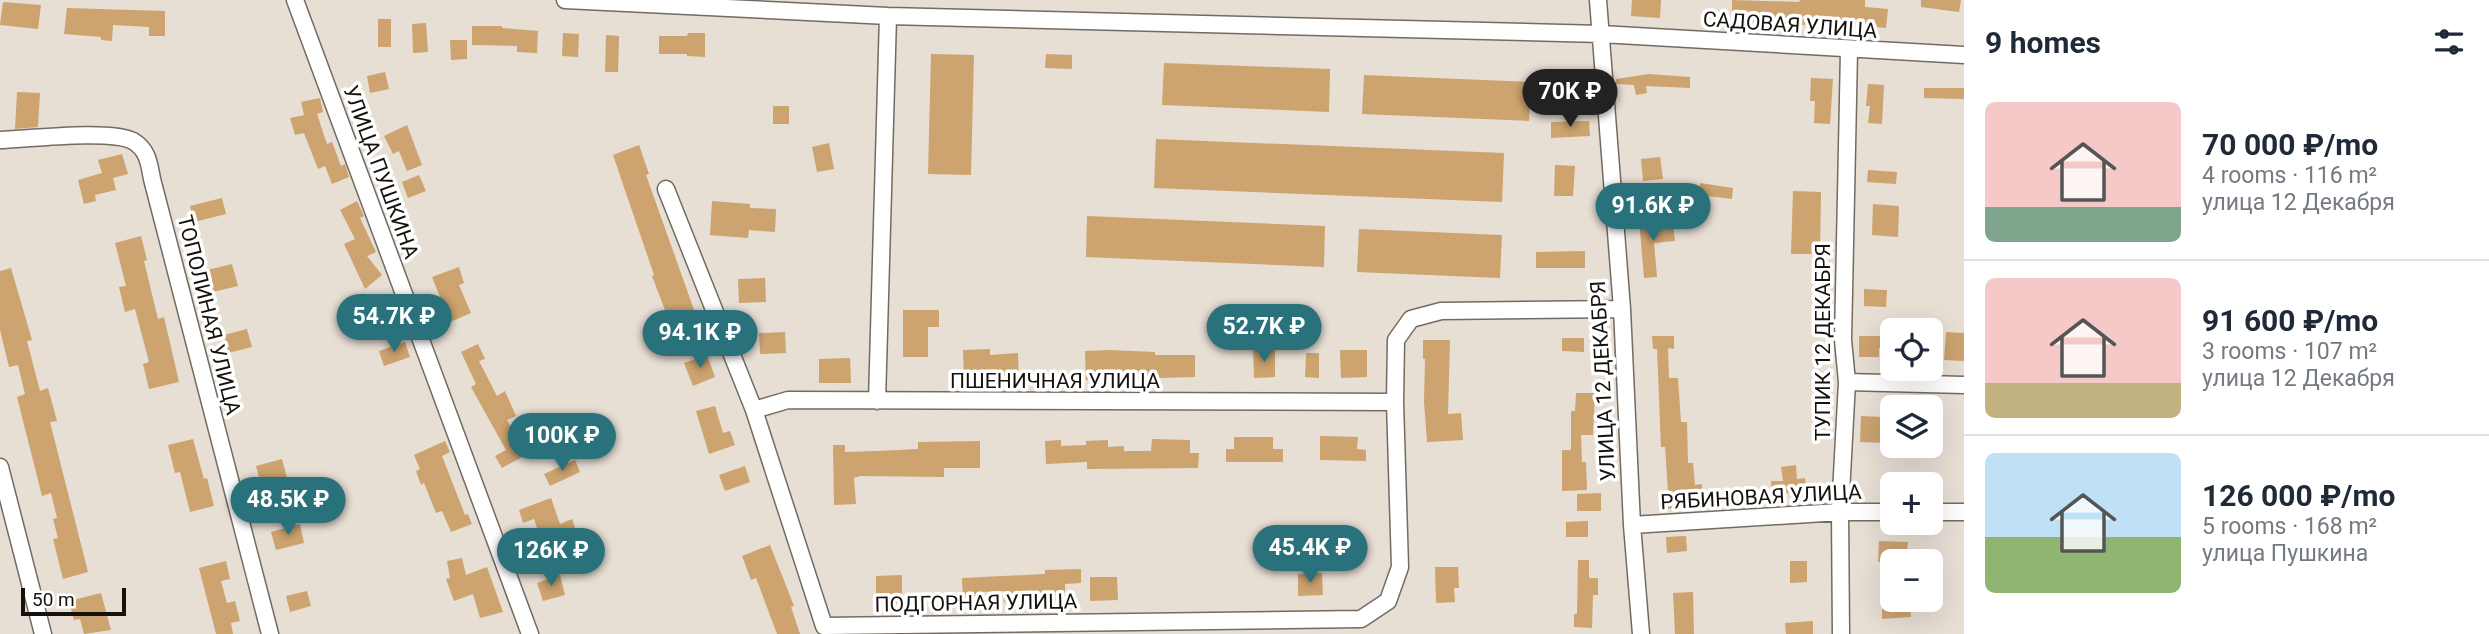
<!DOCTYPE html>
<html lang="en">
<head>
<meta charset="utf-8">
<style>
	body { margin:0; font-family:Roboto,sans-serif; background:#f6f6f7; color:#1f2937; height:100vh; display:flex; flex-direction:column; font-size:26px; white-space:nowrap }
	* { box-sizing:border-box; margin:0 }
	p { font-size:23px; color:#747a83 }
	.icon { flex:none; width:38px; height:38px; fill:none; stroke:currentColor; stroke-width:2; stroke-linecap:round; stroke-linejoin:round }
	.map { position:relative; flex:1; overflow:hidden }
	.drawer { display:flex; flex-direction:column; background:#fff; width:525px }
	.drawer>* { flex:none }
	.controls { position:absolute; left:1880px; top:318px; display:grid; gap:14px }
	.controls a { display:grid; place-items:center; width:63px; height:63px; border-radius:10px; background:#fff; box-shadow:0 7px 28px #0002; font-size:35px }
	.scale { position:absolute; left:21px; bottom:18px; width:105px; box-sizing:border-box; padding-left:7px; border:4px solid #15120e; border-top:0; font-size:19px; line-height:24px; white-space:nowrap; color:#15120e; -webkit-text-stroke:5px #fff; paint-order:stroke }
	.price { position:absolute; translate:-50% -60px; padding:0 16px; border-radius:24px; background:#29727b; color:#fff; font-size:23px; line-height:46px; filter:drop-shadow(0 2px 4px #0008) }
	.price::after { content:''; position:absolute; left:50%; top:42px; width:21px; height:16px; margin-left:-10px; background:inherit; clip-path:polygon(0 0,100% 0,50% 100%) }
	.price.on { background:#222; color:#fff }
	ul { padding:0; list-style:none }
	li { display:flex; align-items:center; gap:21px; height:175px; padding:0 21px }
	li+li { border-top:2px solid #e0e1e3 }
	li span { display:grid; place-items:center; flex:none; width:196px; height:140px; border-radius:10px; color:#555 }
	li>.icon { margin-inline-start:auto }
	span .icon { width:84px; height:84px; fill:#fffc; stroke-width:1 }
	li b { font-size:30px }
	h2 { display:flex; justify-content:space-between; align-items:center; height:84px; padding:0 21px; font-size:30px }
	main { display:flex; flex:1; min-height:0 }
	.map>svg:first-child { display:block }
	.building { fill:#cda36f }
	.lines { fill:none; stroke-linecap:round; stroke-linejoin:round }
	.minor-casing { stroke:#736b62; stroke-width:19 }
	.minor { stroke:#fff; stroke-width:16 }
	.labels { text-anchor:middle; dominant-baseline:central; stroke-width:7; stroke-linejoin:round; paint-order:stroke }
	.street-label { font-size:21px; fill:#15120e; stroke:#fff }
</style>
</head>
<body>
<main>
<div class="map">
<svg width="1964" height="634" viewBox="0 0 1964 634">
	<rect width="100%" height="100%" fill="#e7ded4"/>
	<path class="building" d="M1632 0H1661L1660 18 1631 16Z
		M1732 0 1799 2 1800 0H1865V7L1888 9 1886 28 1849 24V27L1821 24V26L1751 22 1752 13 1732 14Z
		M1921 0H1961L1959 12 1921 7Z
		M3 2 41 5 38 29 0 25Z
		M67 8 165 11V36H149V27L113 25 112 41 101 40V37L64 34Z
		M378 19H391V47H378Z
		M426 23 428 52 413 53 412 24Z
		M472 26H502V28L538 31 537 53 517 52V46L472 45Z
		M563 33 579 34 578 57 562 56Z
		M688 33H705V57L687 56V54H659V36H687Z
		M606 35 619 36 618 72H605Z
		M450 40H467V59L451 60Z
		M931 54 974 55 971 175 928 174Z
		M1046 54 1072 55V69L1045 68Z
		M1164 63 1330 69 1329 112 1162 105Z
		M385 72 389 89 370 93 367 76Z
		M1649 74 1690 77V88L1646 86 1647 93 1636 95 1634 85 1616 84V79Z
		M1364 75 1531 82 1529 121 1362 114Z
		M1811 78 1833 79 1830 124 1814 123 1815 101H1810Z
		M1868 84 1884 85 1882 124 1868 123 1870 106H1866Z
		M1924 88H1964V99L1924 98Z
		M17 92 40 93 38 127 15 129Z
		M320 98 323 112 317 114 327 144 332 142 341 166 345 164 349 177 332 184 325 166 318 169 304 133 295 135 290 118 304 115 301 102Z
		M773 106H789V124H773Z
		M1589 121 1590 136 1551 138V122Z
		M407 125 422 165 407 171 399 151 393 154 384 136Z
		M1156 139 1504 153 1502 202 1154 188Z
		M829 143 834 169 817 172 812 147Z
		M639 145 649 174 646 175 698 321 669 333 664 320 668 318 652 276 654 275 613 155Z
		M122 154 128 174 113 178 116 190 95 195 96 201 84 204 78 180 102 173 98 160Z
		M1660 157 1663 179 1643 181 1641 159Z
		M1555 165 1575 166 1573 196H1554Z
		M1868 170 1897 172 1896 184 1867 182Z
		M419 175 426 191 408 198 402 182Z
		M1700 183 1733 188 1732 199 1699 195Z
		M1793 191 1821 192 1820 254H1791Z
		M222 198 226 214 194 222 190 206Z
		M357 201 364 216 360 218 376 252 367 256 382 275 365 289 344 244 355 239 340 210Z
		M712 201 750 204V208L776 209 775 232 749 230 748 238 710 235Z
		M1873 204 1899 206 1898 237 1872 235Z
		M1087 216 1325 226 1324 267 1086 257Z
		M1652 218V224L1673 222 1675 241 1654 243 1657 277 1644 278 1639 219Z
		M1359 229 1502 235 1500 278 1357 272Z
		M141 236 147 260 144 261 158 319 164 317 179 382 149 389 143 364 149 362 135 309 125 312 119 287 126 286 115 243Z
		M1585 251V268H1536V252Z
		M232 264 238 286 213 292 207 270Z
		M459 267 464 283 459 285 471 313 450 322 432 277Z
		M11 268 32 340 27 341 40 391 48 388 57 421 50 422 88 572 63 579 53 539 58 538 53 519 57 518 51 493 42 496 17 397 25 394 18 365 9 367 0 330V271Z
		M765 278 766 302 739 303 738 279Z
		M1864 289 1887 290 1886 307 1864 306Z
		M903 310H939V327H928V357H903Z
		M247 329 252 347 228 353 224 335Z
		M785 332 786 353 760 354 759 333Z
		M1946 332 1964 333V361L1944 360Z
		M1652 336H1674V349L1668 348 1669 378H1678L1681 422H1687L1688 463H1693L1695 485 1702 484 1703 504 1667 509 1666 492H1668L1665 447H1661L1657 349H1653Z
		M1859 336H1892V348H1879V357H1859Z
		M1562 338H1584V352L1562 351Z
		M1423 340H1450L1448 414 1461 413 1463 440 1427 442 1424 402 1425 359H1423Z
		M405 342 410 357 384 366 379 351Z
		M478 344 485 359 479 361 497 396 505 391 516 416 507 420 520 443 526 439 533 451 502 468 495 456 506 450 471 387 476 384 461 352Z
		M990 349V355L1018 353 1019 381 964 383 963 350Z
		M1110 350 1155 352V355H1195V377L1086 380 1085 351Z
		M1253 350H1275V377L1254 378Z
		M1340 350H1367V377L1341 378Z
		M1306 353H1319V378L1305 377Z
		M707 355 715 377 693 386 684 363Z
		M850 358 851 383H819V359Z
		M1576 393H1595L1593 435H1581L1582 462H1586L1587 490 1562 491V450H1571V411H1575Z
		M715 406 723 433 730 431 735 445 709 454 696 411Z
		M1861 416 1882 417V430L1889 431 1888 443 1860 442Z
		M1320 436 1358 437 1357 449 1366 450V461L1320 460Z
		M1234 437H1273V449H1283V462H1226V449H1234Z
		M193 439 204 479 207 478 214 506 190 512 180 472 175 473 168 445Z
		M1152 439 1190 440V453H1199L1198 468 1087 469V462L1046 464 1045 441 1061 440V446L1086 445V441L1108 440V447L1124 446V451H1151Z
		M445 441 450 452 442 456 465 515 468 514 472 524 451 532 442 511 436 513 424 483 421 485 416 471 420 469 414 455Z
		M980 441V468H944V477L860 476 854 478 856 504 834 505 833 445H845V452L876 451 918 449V442Z
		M282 459 287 478 261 485 256 466Z
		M575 460 580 472 550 486 544 474Z
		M1796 465 1797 479 1805 478 1807 498 1792 500 1791 493 1772 494 1771 481H1783L1781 467Z
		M745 466 750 482 725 491 719 475Z
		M1601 493V511H1577V494Z
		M551 498 560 524 572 519 578 537 544 549 534 519 523 523 519 510Z
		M1588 521V537H1566V522Z
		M300 524 304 543 276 550 271 532Z
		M1686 536 1687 551 1667 553 1666 537Z
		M1879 541 1908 542 1906 562H1892V596H1882L1881 562H1878Z
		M770 545 794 606 791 607 800 634H777L756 578 751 580 742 556Z
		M462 558 466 575 487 567 503 612 480 618 473 594 454 601 446 579 450 578 447 561Z
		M1578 560H1589V578H1598V595H1593L1592 628 1574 627V614H1577Z
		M226 561 230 579 221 581 227 603 235 601 240 621 231 623 233 634H216L199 568Z
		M1790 561H1807V582L1790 583Z
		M1435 567H1458L1459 588H1454L1455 602 1436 603Z
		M1081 569V583L1065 584V601L1004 602V591L978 592V604H963L962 578 1045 574V570Z
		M1322 573 1323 595 1298 596V574Z
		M560 575 565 595 543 601 537 583Z
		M902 575V604H876V576Z
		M1090 577H1117L1118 600 1090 601Z
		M307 591 311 606 290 612 286 596Z
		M1693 592 1694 634H1675L1673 593Z
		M101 593 111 630 84 634 80 619 74 620 69 601Z
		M1882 600H1910L1911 617 1882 619Z
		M1813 621V634H1786L1785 623Z"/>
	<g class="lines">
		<g class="minor-casing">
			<path id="minor" d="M295 0 530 634
				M565 0 888 16 1601 34 1964 55
				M1598 0 1622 309 1632 525 1641 634
				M0 140C27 139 112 129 133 141 148 150 149 163 152 179L270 634
				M666 189 754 410 824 626 1361 619 1388 601 1400 567 1395 402
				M1847 382 1964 385
				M877 401 888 16
				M754 410 788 400 1395 402 1396 340 1411 319 1441 311 1622 309
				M0 467 43 634
				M1930 512H1964
				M1632 525 1840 512H1892
				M1841 634 1840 512 1847 382 1843 340 1849 50"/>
		</g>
		<use href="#minor" class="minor"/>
	</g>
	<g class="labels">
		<g class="street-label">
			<text transform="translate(1790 25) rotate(4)">САДОВАЯ УЛИЦА</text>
			<text transform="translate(381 172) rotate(70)">УЛИЦА ПУШКИНА</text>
			<text transform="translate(209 315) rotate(76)">ТОПОЛИНАЯ УЛИЦА</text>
			<text transform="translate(1823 342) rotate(-90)">ТУПИК 12 ДЕКАБРЯ</text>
			<text x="1055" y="381">ПШЕНИЧНАЯ УЛИЦА</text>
			<text transform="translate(1603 381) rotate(-93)">УЛИЦА 12 ДЕКАБРЯ</text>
			<text transform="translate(1761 497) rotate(-3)">РЯБИНОВАЯ УЛИЦА</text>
			<text transform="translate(976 603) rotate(-1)">ПОДГОРНАЯ УЛИЦА</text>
		</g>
	</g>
</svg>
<div class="controls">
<a><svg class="icon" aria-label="locate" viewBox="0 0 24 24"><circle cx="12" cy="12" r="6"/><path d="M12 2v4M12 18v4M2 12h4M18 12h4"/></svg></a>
<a><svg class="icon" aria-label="layers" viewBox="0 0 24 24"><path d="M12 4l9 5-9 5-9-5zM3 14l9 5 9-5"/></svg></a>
<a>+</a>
<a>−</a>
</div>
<div class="scale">50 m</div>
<b class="price on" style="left:1570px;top:129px">70K ₽</b>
<b class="price" style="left:1653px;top:243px">91.6K ₽</b>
<b class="price" style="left:394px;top:354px">54.7K ₽</b>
<b class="price" style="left:1264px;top:364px">52.7K ₽</b>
<b class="price" style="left:700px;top:370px">94.1K ₽</b>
<b class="price" style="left:562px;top:473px">100K ₽</b>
<b class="price" style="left:288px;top:537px">48.5K ₽</b>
<b class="price" style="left:1310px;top:585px">45.4K ₽</b>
<b class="price" style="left:551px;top:588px">126K ₽</b>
</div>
<section class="drawer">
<h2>9 homes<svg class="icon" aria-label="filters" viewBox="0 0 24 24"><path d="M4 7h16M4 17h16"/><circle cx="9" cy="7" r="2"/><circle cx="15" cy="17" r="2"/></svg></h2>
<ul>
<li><span style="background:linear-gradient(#f6c9c9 75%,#7fa58c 0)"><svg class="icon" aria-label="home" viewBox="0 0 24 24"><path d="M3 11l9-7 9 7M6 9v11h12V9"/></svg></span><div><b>70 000 ₽/mo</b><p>4 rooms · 116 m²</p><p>улица 12 Декабря</p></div></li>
<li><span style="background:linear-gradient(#f6c9c9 75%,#c2b280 0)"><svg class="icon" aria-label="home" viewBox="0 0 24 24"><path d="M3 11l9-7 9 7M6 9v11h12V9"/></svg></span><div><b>91 600 ₽/mo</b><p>3 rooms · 107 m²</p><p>улица 12 Декабря</p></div></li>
<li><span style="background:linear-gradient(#bfe0f5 60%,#8fb573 0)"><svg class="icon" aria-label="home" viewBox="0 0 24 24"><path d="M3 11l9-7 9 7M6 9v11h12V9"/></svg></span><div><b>126 000 ₽/mo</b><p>5 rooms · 168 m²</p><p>улица Пушкина</p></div></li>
</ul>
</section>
</main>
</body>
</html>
